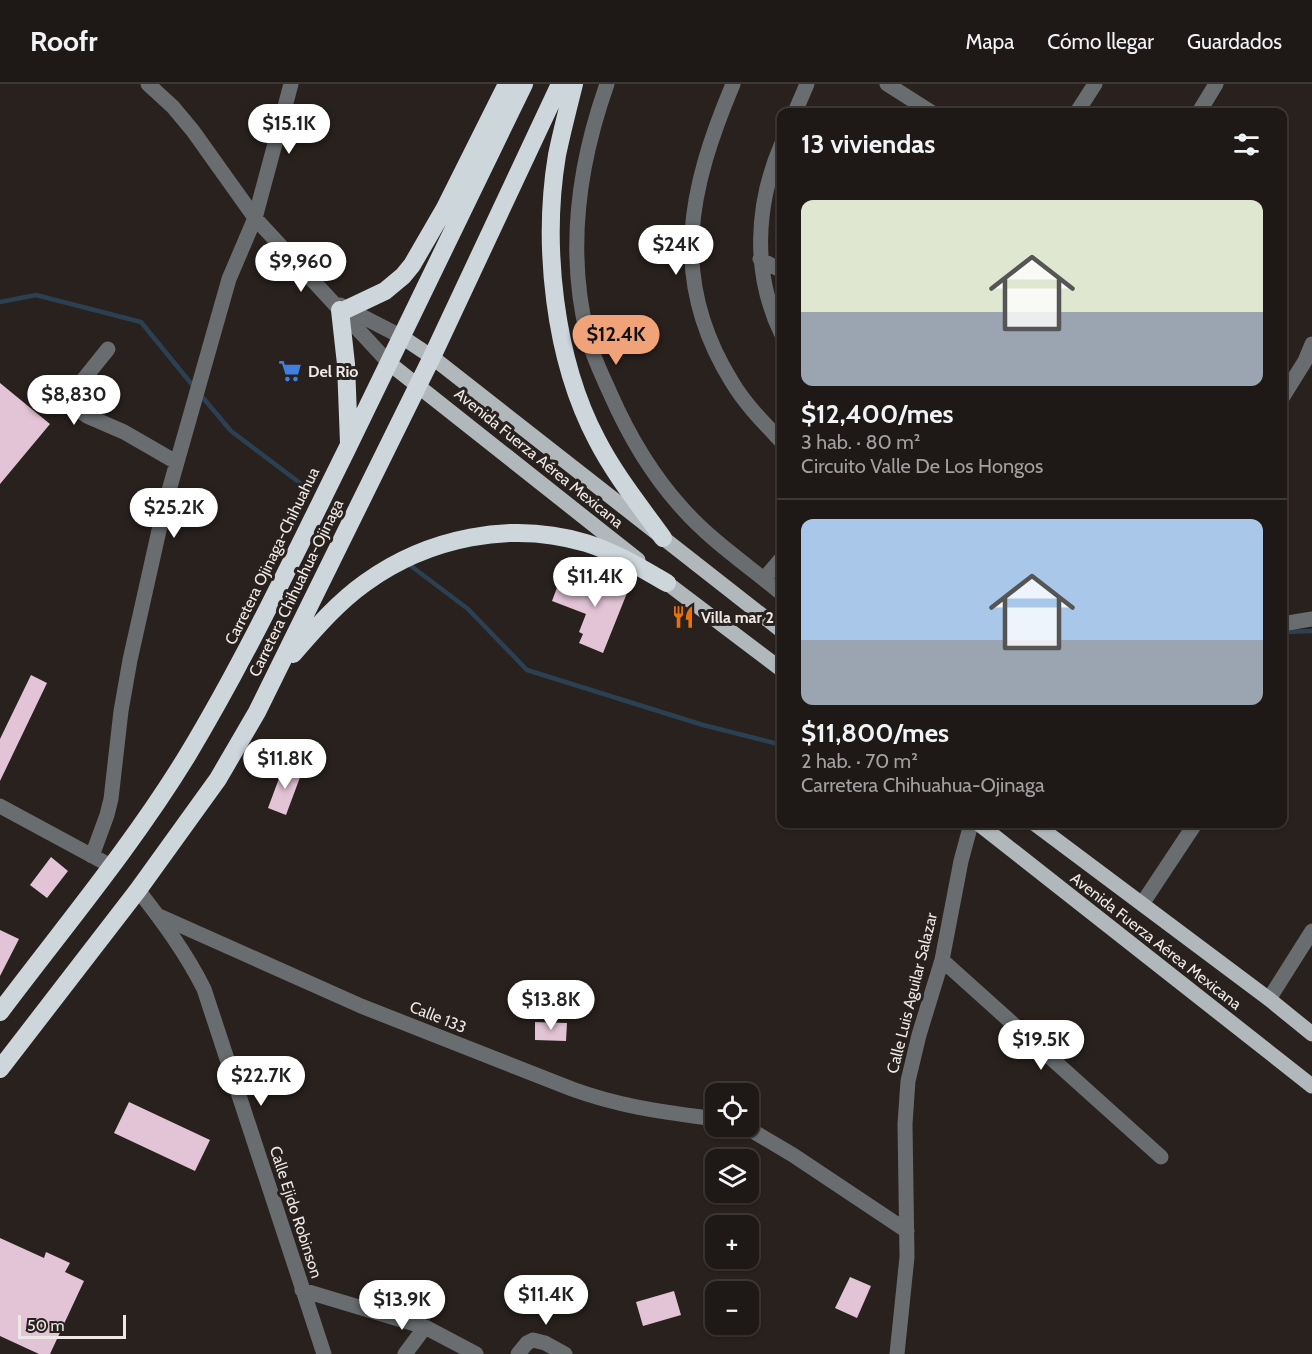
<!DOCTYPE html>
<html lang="es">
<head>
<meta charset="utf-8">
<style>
	body { margin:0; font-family:Cabin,sans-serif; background:#2b2623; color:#f1f3f6; height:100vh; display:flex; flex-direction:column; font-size:22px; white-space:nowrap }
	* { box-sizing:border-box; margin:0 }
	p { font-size:20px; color:#a1a0a1 }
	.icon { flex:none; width:33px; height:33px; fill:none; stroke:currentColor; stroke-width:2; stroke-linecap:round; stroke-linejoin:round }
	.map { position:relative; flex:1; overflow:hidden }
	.drawer { position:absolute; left:777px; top:24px; width:510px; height:720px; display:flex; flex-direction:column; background:#1e1916; border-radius:12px; box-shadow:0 2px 4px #0004,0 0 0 2px #3c3835 }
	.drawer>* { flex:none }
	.tools { position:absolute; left:705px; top:999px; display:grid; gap:12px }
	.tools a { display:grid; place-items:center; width:54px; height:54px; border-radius:12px; background:#1e1916; box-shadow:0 2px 4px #0004,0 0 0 2px #3c3835; font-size:30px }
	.scale { position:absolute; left:18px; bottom:15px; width:108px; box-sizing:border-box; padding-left:6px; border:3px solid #ece8e5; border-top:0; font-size:16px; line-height:21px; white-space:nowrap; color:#ece8e5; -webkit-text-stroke:4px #28211e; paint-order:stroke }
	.price { position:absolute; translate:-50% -51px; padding:0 14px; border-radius:21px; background:#fff; color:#222; font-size:20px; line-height:39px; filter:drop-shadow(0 2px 3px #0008) }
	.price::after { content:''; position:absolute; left:50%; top:36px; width:18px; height:14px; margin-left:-9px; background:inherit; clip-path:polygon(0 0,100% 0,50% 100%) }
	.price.active { background:#f0a279; color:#111 }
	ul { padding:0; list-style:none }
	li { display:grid; align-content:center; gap:12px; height:318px; padding:0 24px }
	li+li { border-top:2px solid #3c3835 }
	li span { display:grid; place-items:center; height:186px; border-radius:12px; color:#555 }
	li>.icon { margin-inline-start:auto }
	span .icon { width:108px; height:108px; fill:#fffc; stroke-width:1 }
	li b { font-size:26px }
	h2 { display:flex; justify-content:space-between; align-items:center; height:72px; padding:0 24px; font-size:26px }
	header { display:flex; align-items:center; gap:36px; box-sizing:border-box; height:84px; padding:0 30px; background:#1e1916; border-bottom:2px solid #3c3835 }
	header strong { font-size:28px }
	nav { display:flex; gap:33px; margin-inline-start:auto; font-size:21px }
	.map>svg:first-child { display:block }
	.green { fill:#393b25 }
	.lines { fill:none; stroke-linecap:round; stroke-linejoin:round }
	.stream { stroke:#2b4052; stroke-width:4.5 }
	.building { fill:#e3c4d6 }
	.minor { stroke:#696d6f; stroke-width:15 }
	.major { stroke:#b1b8bc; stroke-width:15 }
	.highway { stroke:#cdd6db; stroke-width:18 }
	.labels { text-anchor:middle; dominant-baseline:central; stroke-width:6; stroke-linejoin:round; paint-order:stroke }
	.poi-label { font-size:16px; font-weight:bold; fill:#ece8e5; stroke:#28211e; text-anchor:start }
	.street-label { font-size:16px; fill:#ece8e5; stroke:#28211e }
</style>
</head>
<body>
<header>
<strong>Roofr</strong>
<nav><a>Mapa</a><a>Cómo llegar</a><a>Guardados</a></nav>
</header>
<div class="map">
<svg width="1312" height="1270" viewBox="0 0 1312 1270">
	<rect width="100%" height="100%" fill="#28211e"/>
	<path class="green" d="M781 195V232L776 210 775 200Z"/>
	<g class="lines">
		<path class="stream" d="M0 218 36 211 141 238 194 303
			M199 309 231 347 304 402
			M411 482 468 525 527 586 703 641 782 661
			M1282 548 1312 547"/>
	</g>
	<path class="building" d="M0 299 50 340 0 400Z
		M588 487 629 504 603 569 579 559 583 550 579 548 586 530 552 517 558 501 579 509Z
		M31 591 47 599 0 697V655Z
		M284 681 302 688 286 731 268 724Z
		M51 773 68 787 47 814 30 801Z
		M0 846 19 855 0 892Z
		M535 938 567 939 566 957 535 956Z
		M129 1018 210 1056 195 1087 114 1049Z
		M0 1154 44 1174 46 1168 70 1179 65 1188 84 1197 50 1270H39L0 1252Z
		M850 1193 871 1202 857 1234 835 1224Z
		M674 1207 681 1231 643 1242 636 1218Z"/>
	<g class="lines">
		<path class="minor" d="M148 0 173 23 193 47 255 134 389 279
			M607 0C578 82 566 168 588 254 593 273 602 291 610 309 628 350 652 391 682 424 711 457 749 482 782 510
			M733 0C689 105 668 195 732 298 745 320 764 339 782 358
			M887 0 931 28
			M795 28 807 0
			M1077 28 1095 0
			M1199 28 1216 0
			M782 59C755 121 752 190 782 251
			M760 175 782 187
			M340 221 402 253
			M108 265 79 301 74 314 75 320 78 325 87 332 124 348 176 378
			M1282 314 1305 277 1312 260
			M764 495 782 474
			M1282 540 1312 535
			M0 722 111 782
			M92 772 107 731 111 715 121 627 130 576 164 424 229 195 255 134 291 0
			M138 806C163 838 186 869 204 905L324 1270
			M1142 820 1195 740
			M157 831 361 922 572 1005C621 1023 664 1028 716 1035
			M942 876 1161 1073
			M1269 915 1312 847
			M744 1042 793 1071 907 1147
			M302 1206 425 1243 476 1270
			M405 1270 425 1243
			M518 1270 527 1259 533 1256 545 1259 565 1270
			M897 1270 907 1173 905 1040 908 997 919 951 942 876 961 777 971 740"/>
		<path class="major" d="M402 253 432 273 782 547
			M389 279 638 476
			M659 493 782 586
			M979 740 1312 1002
			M1035 740 1269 915 1312 950"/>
		<path class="highway" d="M574 0C568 24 562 47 557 71 542 161 554 275 597 356 615 391 640 422 663 454
			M347 225 385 207 403 192 412 181 445 124 507 0
			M340 226 346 280 349 359
			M293 570C315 545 337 519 365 499 427 454 511 436 586 459 615 468 641 484 667 499
			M0 928C63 844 132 762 187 672 246 574 295 470 346 367 405 245 465 123 524 0
			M0 985 138 806 218 695 257 628 432 273 560 0"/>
	</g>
	<defs>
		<g id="supermarket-bare" transform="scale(1.8)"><path d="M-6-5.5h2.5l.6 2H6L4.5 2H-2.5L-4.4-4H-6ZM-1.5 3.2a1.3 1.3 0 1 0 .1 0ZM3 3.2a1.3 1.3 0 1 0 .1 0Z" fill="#3f7fe0" stroke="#28211e" stroke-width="2.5" paint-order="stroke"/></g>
		<g id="restaurant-bare" transform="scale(1.8)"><path d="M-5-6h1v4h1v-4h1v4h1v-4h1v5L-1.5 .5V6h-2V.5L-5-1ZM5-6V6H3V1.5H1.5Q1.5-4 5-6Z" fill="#e8710a" stroke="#28211e" stroke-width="2.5" paint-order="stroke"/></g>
	</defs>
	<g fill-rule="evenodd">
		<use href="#supermarket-bare" x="290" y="287"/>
		<use href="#restaurant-bare" x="683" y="533"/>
	</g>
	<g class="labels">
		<g class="poi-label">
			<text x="308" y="287">Del Rio</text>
			<text x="701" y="533">Villa mar 2</text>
		</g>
		<g class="street-label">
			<text transform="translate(539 374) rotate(39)">Avenida Fuerza Aérea Mexicana</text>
			<text transform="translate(272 472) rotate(-64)">Carretera Ojinaga-Chihuahua</text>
			<text transform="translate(296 504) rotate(-64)">Carretera Chihuahua-Ojinaga</text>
			<text transform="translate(1156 857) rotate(38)">Avenida Fuerza Aérea Mexicana</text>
			<text transform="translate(912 909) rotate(-76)">Calle Luis Aguilar Salazar</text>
			<text transform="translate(438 933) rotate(22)">Calle 133</text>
			<text transform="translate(296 1128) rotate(72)">Calle Ejido Robinson</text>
		</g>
	</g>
</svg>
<div class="tools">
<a><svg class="icon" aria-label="locate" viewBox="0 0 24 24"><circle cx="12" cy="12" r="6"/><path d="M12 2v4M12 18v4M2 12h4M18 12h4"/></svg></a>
<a><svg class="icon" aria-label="layers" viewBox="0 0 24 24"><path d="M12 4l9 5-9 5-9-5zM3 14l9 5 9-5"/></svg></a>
<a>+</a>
<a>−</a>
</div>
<div class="scale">50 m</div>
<b class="price" style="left:289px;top:71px">$15.1K</b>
<b class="price" style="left:676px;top:192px">$24K</b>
<b class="price" style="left:301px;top:209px">$9,960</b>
<b class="price active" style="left:616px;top:282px">$12.4K</b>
<b class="price" style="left:74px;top:342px">$8,830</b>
<b class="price" style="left:174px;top:455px">$25.2K</b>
<b class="price" style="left:595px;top:524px">$11.4K</b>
<b class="price" style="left:285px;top:706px">$11.8K</b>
<b class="price" style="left:551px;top:947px">$13.8K</b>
<b class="price" style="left:1041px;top:987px">$19.5K</b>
<b class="price" style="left:261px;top:1023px">$22.7K</b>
<b class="price" style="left:546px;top:1242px">$11.4K</b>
<b class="price" style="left:402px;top:1247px">$13.9K</b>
<section class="drawer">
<h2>13 viviendas<svg class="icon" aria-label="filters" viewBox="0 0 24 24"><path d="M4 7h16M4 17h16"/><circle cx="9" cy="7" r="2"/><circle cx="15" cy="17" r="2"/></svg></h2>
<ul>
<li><span style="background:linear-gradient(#dfe7d0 60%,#9aa5b1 0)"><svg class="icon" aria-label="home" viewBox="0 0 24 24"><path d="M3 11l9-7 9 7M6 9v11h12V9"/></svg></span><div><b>$12,400/mes</b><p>3 hab. · 80 m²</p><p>Circuito Valle De Los Hongos</p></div></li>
<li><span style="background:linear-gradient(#a9c7e8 65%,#9aa5b1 0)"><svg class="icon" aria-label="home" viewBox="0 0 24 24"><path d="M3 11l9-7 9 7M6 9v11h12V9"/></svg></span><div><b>$11,800/mes</b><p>2 hab. · 70 m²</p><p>Carretera Chihuahua-Ojinaga</p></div></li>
</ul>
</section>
</div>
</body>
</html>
